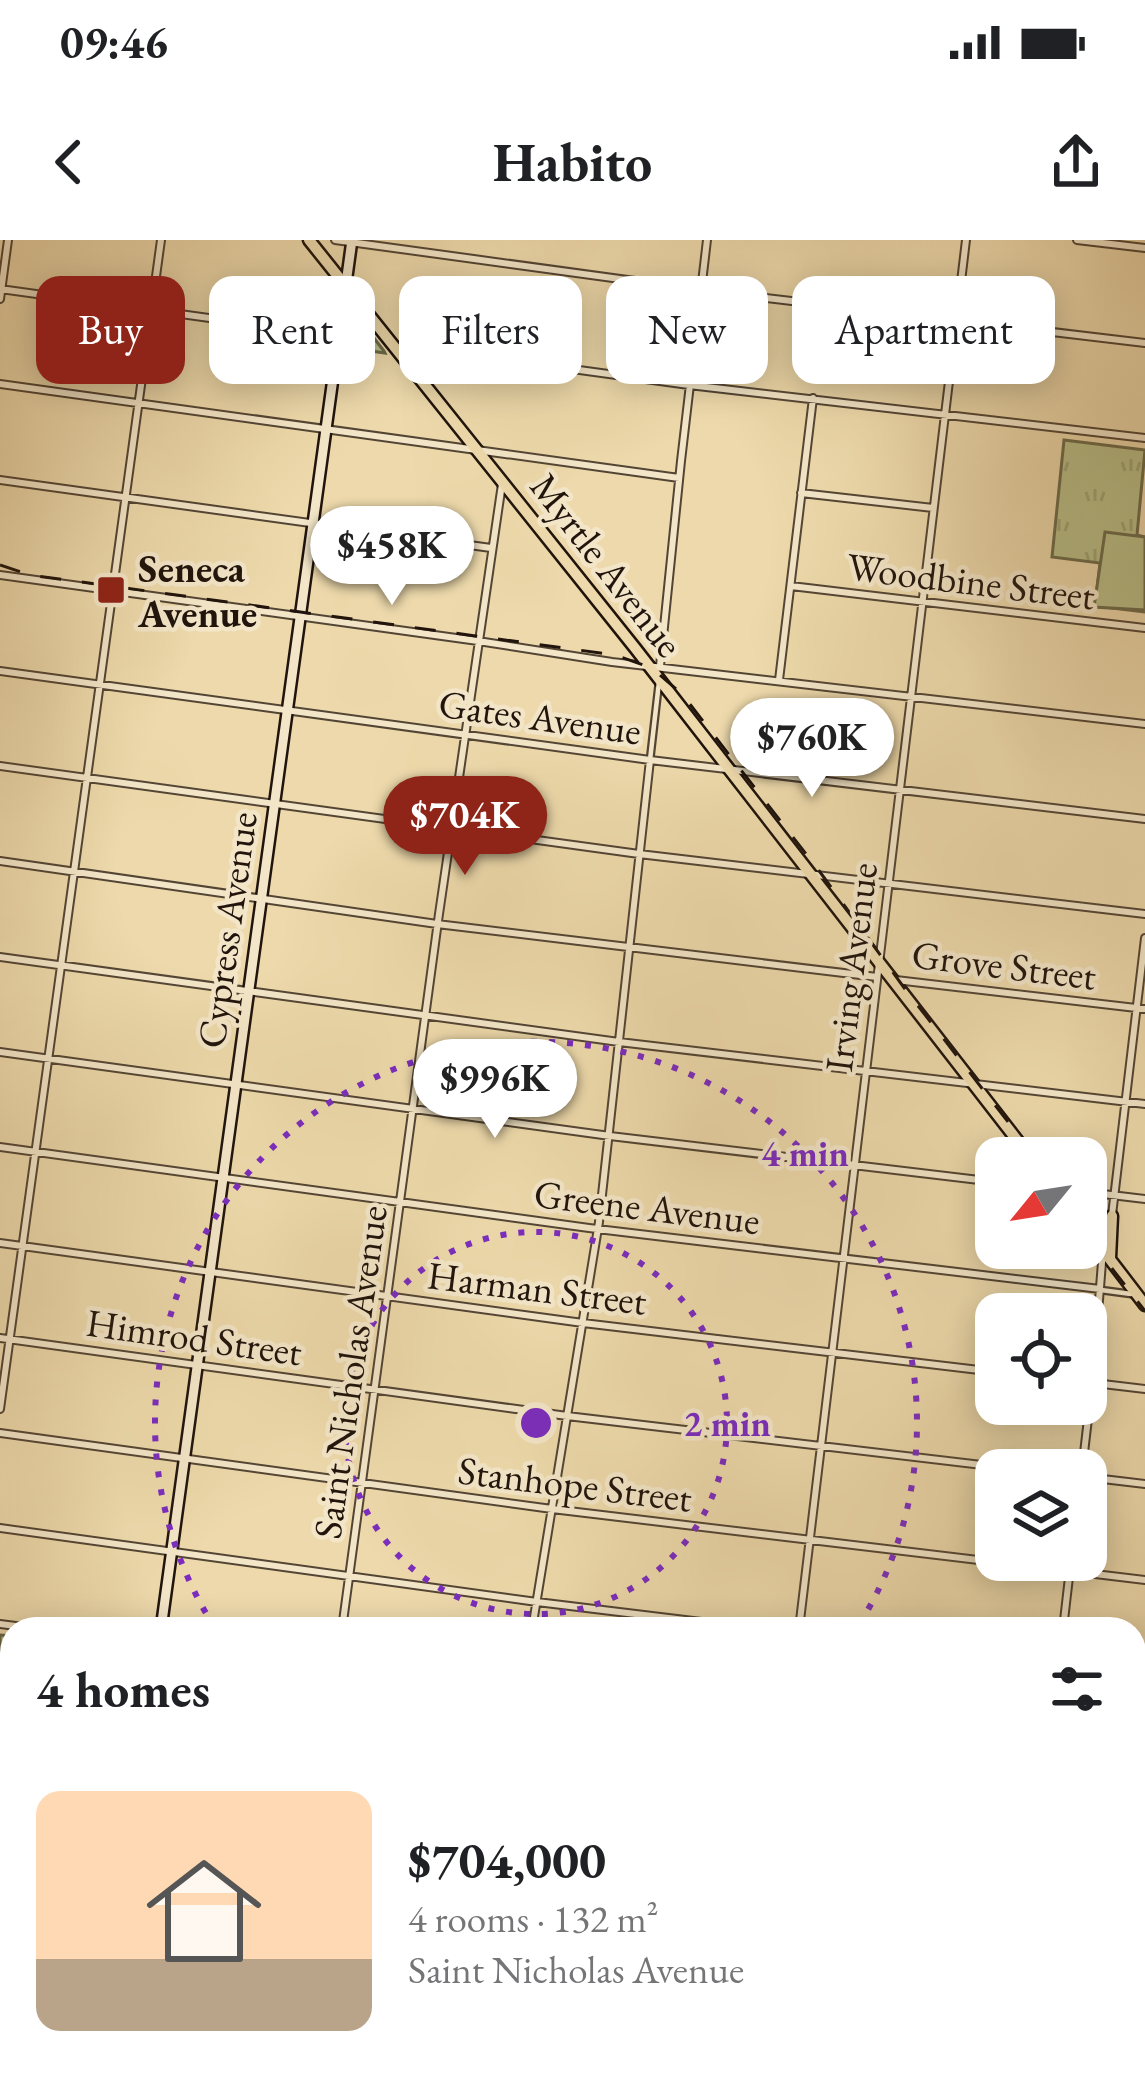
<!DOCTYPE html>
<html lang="en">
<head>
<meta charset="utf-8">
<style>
	body { margin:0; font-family:"EB Garamond",serif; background:#f2f2f2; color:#202124; height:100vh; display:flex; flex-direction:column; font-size:45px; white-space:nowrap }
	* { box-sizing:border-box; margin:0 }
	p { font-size:39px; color:#757577 }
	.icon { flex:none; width:66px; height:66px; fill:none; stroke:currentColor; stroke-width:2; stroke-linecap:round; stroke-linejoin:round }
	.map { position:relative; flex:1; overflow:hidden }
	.sheet { position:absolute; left:0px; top:1377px; width:1146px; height:471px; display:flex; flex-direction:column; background:#fff; border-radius:36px 36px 0 0; box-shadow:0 6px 30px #0003 }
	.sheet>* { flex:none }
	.top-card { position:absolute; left:36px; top:36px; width:1074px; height:108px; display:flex; gap:24px }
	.needle { width:78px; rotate:240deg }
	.buttons { position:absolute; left:975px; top:897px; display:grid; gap:24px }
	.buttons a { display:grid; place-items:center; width:132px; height:132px; border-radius:24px; background:#fff; box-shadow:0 6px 30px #0003; font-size:60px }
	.price { position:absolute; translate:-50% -102px; padding:0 27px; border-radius:42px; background:#fff; color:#222; font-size:39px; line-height:78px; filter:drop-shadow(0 3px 6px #0008) }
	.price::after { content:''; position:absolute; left:50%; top:72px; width:36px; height:27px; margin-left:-18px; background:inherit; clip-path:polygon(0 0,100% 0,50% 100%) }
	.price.current { background:#8f2418; color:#fff }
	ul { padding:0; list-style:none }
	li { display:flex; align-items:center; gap:36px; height:300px; padding:0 36px }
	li+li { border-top:3px solid #e0e0e0 }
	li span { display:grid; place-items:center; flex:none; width:336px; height:240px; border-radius:24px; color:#555 }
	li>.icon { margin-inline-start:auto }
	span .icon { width:144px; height:144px; fill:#fffc; stroke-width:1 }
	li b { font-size:51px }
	h2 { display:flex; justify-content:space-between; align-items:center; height:144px; padding:0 36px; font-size:51px }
	.chip { padding:0 42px; border-radius:24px; background:#fff; box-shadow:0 6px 30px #0003; font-size:42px; line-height:108px }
	.chip.current { background:#8f2418; color:#fff }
	.status { display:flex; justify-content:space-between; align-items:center; height:84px; padding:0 60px; background:#fff; direction:ltr }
	.status svg { height:33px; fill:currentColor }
	header { display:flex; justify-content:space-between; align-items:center; height:156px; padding:0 36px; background:#fff; font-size:54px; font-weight:700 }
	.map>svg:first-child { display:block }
	.grass { fill:url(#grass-tufts); stroke:#6c6a4a; stroke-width:3 }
	.pitch { fill:#b8bf89; stroke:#6c6a4a; stroke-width:3 }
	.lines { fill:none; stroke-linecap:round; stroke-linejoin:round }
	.pedestrian-casing { stroke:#534534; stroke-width:9 }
	.minor-casing { stroke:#534534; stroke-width:10 }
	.secondary-casing { stroke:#20140c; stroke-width:14 }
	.primary-casing { stroke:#20140c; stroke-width:15 }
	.pedestrian { stroke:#f3e6c8; stroke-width:4.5 }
	.minor { stroke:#f3e6c8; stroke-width:6 }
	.secondary { stroke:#f3e6c8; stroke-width:9 }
	.primary { stroke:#edd9ab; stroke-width:10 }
	.rail { stroke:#20140c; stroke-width:3; stroke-dasharray:21 21; stroke-linecap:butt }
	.ring { fill:none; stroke:#7b2cbf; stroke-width:6; stroke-dasharray:6 12 }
	.poi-dot { fill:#8f2418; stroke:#f3e6c8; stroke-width:4.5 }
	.labels { text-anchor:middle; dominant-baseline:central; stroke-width:9; stroke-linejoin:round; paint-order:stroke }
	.street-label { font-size:39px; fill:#20140c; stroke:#f3e6c8 }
	.poi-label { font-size:39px; font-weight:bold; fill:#20140c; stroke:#f3e6c8; text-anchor:start }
	.centre { fill:#7b2cbf; stroke:#f3e6c8; stroke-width:6 }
	.ring-label { font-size:36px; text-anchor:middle; font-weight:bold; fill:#7b2cbf; stroke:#f3e6c8; stroke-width:9; stroke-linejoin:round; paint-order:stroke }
</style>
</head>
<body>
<div class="status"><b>09:46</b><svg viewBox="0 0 49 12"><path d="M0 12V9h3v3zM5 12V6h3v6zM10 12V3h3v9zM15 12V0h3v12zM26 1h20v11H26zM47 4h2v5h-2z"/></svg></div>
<header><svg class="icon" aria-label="back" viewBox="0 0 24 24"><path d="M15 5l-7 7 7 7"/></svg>Habito<svg class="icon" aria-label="share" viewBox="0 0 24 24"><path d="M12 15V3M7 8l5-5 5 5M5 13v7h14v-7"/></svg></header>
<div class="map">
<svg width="1145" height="1846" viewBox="0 0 1145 1846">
	<defs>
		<pattern id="grass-tufts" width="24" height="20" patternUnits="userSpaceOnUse" patternTransform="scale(3)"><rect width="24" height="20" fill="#b8bf89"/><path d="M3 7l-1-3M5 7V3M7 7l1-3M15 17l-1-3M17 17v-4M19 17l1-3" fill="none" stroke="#9ea375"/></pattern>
	</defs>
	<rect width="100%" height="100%" fill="#edd9ab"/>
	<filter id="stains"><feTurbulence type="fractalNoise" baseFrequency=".00167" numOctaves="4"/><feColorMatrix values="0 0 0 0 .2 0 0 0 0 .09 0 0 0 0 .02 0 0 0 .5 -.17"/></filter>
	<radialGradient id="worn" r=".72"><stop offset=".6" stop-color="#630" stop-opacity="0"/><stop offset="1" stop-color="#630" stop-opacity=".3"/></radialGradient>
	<path class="grass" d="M353 71 384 111 385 113 350 108Z
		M1064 200 1145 210 1137 295 1145 297V372L1095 366 1100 323 1052 317Z
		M760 1836H997L996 1846H759Z"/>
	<path class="pitch" d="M1105 292 1145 297V370L1094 367Z
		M0 1395 12 1396V1543L0 1624Z"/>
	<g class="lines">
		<g class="pedestrian-casing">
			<path id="pedestrian" d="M650 520 659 442
				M1101 1050 1131 1054"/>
		</g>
		<g class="minor-casing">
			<path id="minor" d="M335 0 708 51 1145 103
				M1077 0 1145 8
				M0 49 339 96
				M0 59 8 0
				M403 117 410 110 419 108 689 145 1145 198
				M0 144 679 238
				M0 240 491 308
				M801 253 933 268
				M0 335 478 401 612 422 1145 484
				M791 346 1145 388
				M660 426 681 221 707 0
				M0 431 650 520 1145 579
				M779 440 813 158
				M0 526 639 614 1145 674
				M0 621 437 684 877 737
				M0 717 619 802 1145 864
				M896 740 1145 769
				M0 812 610 896 996 942
				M0 907 589 988 1100 1049
				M1086 952 1145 959
				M1112 975 1145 698
				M0 1003 583 1083 996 1132
				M0 1098 567 1176 1024 1230
				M1086 1142 1145 1149
				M0 1169 161 0
				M0 1193 552 1269 1145 1340
				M1082 1230 1093 1136 1104 997 1108 987
				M1086 1237 1145 1244
				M0 1288 537 1362 759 1389
				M0 1384 39 1389
				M342 1389 439 674 502 244
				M532 1389 599 982 650 520
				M799 1389 966 0
				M1063 1389 1071 1320
				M1134 1433 1145 1435
				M1134 1528 1145 1530
				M1134 1623 1145 1625
				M0 1670 12 1672
				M1134 1718 1145 1719
				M0 1765 12 1767
				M1134 1814 1145 1815
				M522 1836 605 1846
				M279 1846 280 1836
				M457 1846 459 1836
				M745 1846 746 1836
				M1009 1846 1010 1836"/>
		</g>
		<g class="secondary-casing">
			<path id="secondary" d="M161 1389 352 0
				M97 1846 99 1836"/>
		</g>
		<g class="primary-casing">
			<path id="primary" d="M309 0 635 408 1031 918
				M1086 988 1145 1065
				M1110 1018 1112 976"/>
		</g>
		<use href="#pedestrian" class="pedestrian"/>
		<use href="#minor" class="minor"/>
		<use href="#secondary" class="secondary"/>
		<use href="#primary" class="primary"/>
		<path class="rail" d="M0 325 30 335 615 415 652 428 682 454 820 632 905 749 1036 918
			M1086 995 1145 1071"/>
	</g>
	<g class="ring">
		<circle cx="536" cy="1183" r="191"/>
		<path d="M215 1388A381 381 0 1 1 857 1388"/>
	</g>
	<rect class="poi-dot" x="96" y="335" width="30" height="30" rx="6"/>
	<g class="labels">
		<g class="street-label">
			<text transform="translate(607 325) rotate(52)">Myrtle Avenue</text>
			<text transform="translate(971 341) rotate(7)">Woodbine Street</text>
			<text transform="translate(540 477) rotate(8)">Gates Avenue</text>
			<text transform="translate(227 690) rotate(-82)">Cypress Avenue</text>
			<text transform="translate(1004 725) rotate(7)">Grove Street</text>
			<text transform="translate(851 727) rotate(-83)">Irving Avenue</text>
			<text transform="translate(647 967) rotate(7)">Greene Avenue</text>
			<text transform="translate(537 1048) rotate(7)">Harman Street</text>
			<text transform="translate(194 1097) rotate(8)">Himrod Street</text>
			<text transform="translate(350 1132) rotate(-82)">Saint Nicholas Avenue</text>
			<text transform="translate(575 1244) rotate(7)">Stanhope Street</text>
		</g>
		<g class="poi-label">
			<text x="138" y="328">Seneca<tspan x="138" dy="45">Avenue</tspan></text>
		</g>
	</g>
	<circle cx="536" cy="1183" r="18" class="centre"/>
	<g class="ring-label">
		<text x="805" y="926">4 min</text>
		<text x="727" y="1196">2 min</text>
	</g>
	<rect width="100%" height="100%" filter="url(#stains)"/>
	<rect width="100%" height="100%" fill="url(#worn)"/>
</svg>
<div class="buttons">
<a><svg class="needle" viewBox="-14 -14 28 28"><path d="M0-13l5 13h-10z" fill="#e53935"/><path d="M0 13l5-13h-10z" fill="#757577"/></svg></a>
<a><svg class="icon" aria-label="locate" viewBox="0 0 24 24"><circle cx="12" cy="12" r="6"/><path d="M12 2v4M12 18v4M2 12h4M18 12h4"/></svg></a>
<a><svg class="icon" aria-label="layers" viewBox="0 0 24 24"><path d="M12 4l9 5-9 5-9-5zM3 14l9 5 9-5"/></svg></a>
</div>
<b class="price" style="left:392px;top:368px">$458K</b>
<b class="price" style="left:812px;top:560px">$760K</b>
<b class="price current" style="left:465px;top:638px">$704K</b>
<b class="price" style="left:495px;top:901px">$996K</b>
<div class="top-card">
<a class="chip current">Buy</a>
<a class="chip">Rent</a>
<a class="chip">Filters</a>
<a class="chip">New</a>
<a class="chip">Apartment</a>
</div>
<section class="sheet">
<h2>4 homes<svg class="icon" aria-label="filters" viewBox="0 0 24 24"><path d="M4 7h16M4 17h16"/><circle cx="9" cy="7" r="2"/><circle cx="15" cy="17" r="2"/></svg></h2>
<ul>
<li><span style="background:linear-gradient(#ffd9b3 70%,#b9a48a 0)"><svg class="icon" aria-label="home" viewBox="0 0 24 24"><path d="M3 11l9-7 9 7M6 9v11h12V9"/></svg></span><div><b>$704,000</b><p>4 rooms · 132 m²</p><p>Saint Nicholas Avenue</p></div></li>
</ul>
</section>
</div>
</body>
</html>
